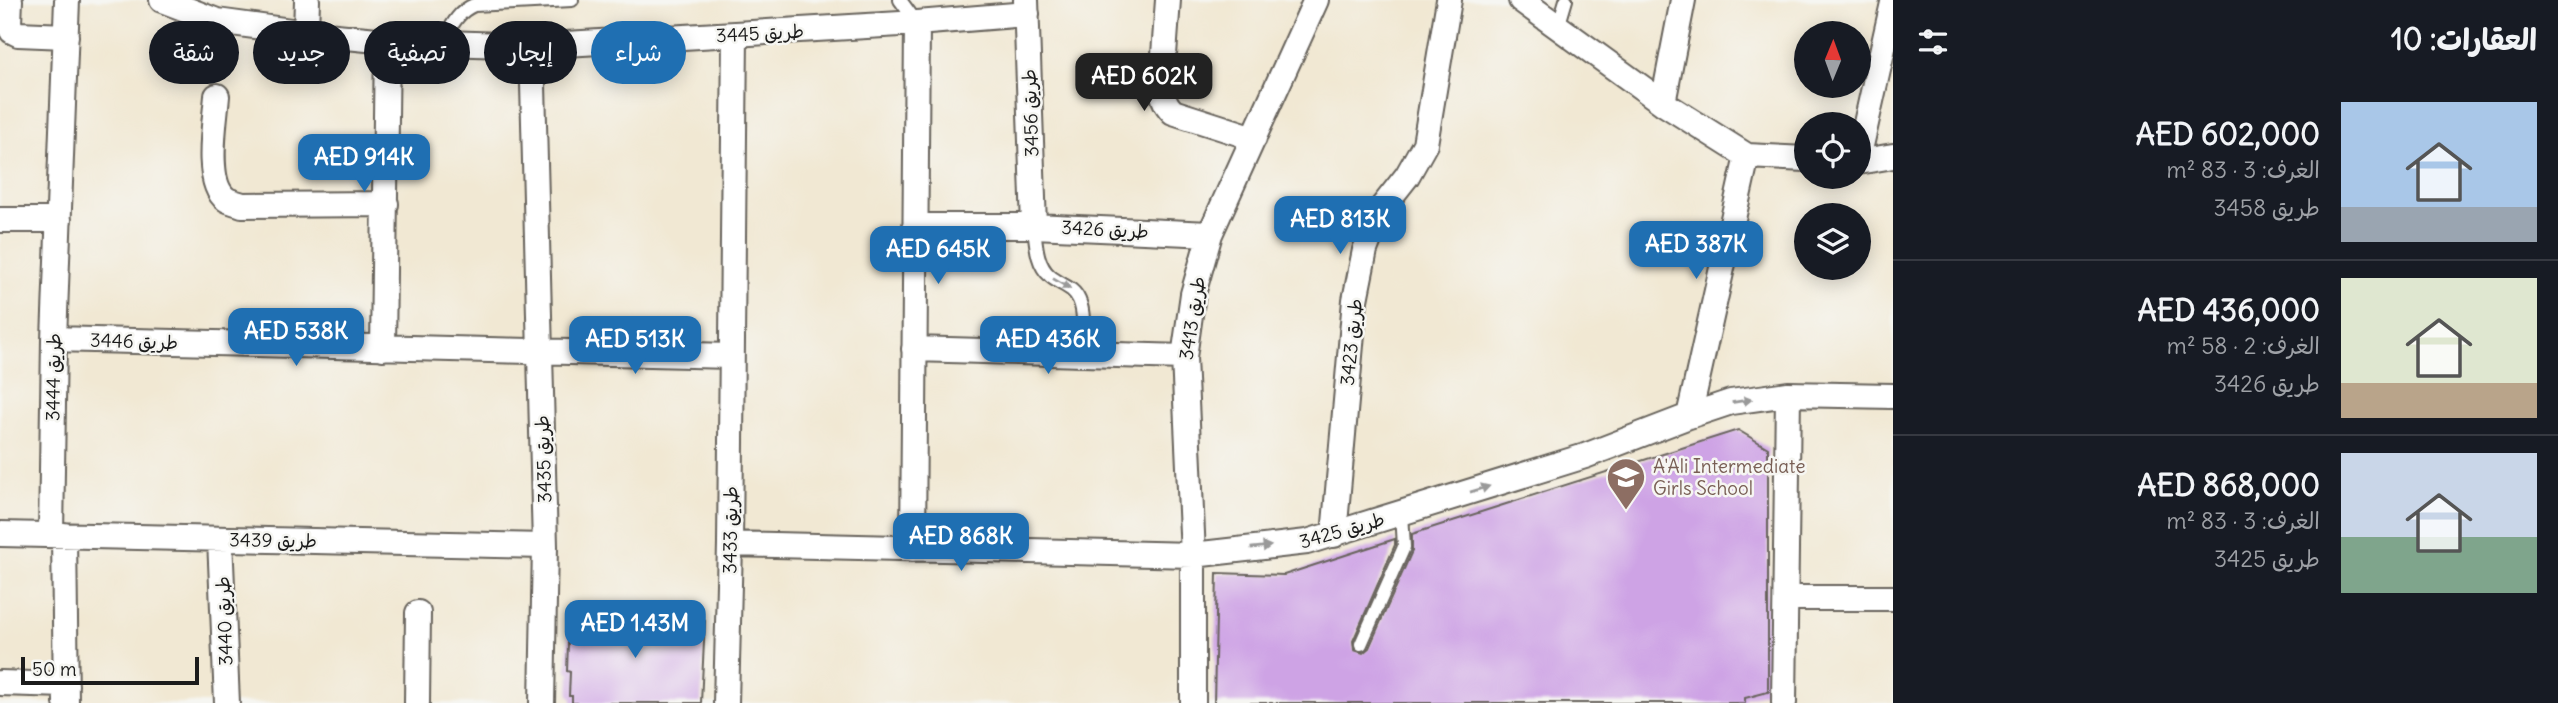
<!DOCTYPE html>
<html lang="ar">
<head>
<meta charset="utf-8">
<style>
	body { margin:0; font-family:Delius,"Playpen Sans Arabic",sans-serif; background:#242831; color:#f1f3f6; direction:rtl; height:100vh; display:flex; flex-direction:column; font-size:26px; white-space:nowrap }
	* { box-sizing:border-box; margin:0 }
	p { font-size:23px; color:#9ea1a6 }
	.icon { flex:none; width:38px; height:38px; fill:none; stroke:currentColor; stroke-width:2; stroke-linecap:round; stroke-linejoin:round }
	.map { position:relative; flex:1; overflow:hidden; direction:ltr }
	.sheet { display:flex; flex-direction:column; background:#171b24; width:665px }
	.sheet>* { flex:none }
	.top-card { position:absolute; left:21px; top:21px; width:665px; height:63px; direction:rtl; display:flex; gap:14px }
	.needle { width:46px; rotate:1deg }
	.tools { position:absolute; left:1794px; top:21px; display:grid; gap:14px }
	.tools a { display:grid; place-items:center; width:77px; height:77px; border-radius:50%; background:#171b24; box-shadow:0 4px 18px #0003; font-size:35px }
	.scale { position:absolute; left:21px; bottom:18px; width:178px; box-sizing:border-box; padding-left:7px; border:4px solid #1c1c1c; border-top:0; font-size:19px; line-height:24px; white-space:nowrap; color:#1c1c1c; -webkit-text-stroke:5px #f6f6f2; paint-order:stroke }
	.price { position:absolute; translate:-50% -60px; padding:0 16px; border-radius:14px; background:#1f6fb2; color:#fff; font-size:23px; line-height:46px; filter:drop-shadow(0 2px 4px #0008) }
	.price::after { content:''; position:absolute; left:50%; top:42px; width:21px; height:16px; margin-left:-10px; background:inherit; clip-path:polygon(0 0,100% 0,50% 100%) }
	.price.on { background:#222; color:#fff }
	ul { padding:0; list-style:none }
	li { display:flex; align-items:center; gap:21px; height:175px; padding:0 21px }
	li+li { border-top:2px solid #363941 }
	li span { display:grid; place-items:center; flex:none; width:196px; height:140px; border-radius:0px; color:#555 }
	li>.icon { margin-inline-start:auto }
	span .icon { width:84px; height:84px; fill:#fffc; stroke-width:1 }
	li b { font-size:30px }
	h2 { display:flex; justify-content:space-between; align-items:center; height:84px; padding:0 21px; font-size:30px }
	.chip { padding:0 24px; border-radius:32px; background:#171b24; box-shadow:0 4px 18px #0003; font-size:24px; line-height:63px }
	.chip.on { background:#1f6fb2; color:#fff }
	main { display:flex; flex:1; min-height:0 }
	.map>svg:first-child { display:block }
	.building { fill:#cea3e5 }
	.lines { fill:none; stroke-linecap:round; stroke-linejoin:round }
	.lane-casing { stroke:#67635c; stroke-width:16 }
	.street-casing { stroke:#67635c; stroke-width:28 }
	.lane { stroke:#fff; stroke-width:12 }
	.street { stroke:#fff; stroke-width:24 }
	.oneway { fill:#999 }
	.labels { text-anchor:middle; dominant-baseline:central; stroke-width:5; stroke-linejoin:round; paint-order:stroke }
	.street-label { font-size:19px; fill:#1c1c1c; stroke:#f6f6f2 }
	.education-label { font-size:19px; fill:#785e54; stroke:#f6f6f2; text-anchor:start }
</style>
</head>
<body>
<main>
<section class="sheet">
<h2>العقارات: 10<svg class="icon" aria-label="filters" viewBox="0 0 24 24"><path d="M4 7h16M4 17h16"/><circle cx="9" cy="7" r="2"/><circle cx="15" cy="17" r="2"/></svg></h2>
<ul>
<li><span style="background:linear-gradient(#a9c7e8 75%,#9aa5b1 0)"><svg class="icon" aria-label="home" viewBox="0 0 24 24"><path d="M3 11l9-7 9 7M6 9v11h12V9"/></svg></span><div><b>AED 602,000</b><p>الغرف: 3 · 83 m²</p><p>طريق 3458</p></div></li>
<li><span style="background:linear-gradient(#dfe7d0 75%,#b9a48a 0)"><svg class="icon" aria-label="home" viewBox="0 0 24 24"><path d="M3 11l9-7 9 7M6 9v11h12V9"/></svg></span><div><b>AED 436,000</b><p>الغرف: 2 · 58 m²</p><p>طريق 3426</p></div></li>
<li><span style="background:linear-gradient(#c9d6e8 60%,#7fa58c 0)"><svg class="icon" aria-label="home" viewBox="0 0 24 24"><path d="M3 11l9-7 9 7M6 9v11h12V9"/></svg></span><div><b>AED 868,000</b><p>الغرف: 3 · 83 m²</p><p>طريق 3425</p></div></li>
</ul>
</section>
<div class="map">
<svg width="1893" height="703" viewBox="0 0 1893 703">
	<rect width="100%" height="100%" fill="#f6f6f2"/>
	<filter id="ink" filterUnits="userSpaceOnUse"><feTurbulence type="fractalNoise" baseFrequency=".0143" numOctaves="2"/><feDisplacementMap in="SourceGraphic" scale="14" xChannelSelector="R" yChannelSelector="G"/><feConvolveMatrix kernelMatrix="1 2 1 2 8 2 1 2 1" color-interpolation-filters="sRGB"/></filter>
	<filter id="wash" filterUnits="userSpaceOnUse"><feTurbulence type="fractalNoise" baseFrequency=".00686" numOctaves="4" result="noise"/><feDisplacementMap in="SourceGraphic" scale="28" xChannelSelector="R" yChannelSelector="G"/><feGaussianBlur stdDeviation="1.57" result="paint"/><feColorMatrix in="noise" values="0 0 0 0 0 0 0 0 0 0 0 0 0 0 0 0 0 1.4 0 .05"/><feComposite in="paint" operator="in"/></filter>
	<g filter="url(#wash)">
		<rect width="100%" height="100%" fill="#f1e8d3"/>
		<g id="blocks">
			<path class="building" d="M1738 430 1768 448V692L1745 698V703H1214L1217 573 1284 575 1395 539V545L1353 641 1354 650 1363 653 1369 648 1412 551V534Z
				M569 615 705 621 701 703H572V696H569L570 672 567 671Z"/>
		</g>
	</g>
	<g filter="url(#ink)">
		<use href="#blocks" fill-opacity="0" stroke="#67635c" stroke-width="2"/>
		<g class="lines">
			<g class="lane-casing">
				<path id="lane" d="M900 0 917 23
					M1558 27 1566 0
					M442 43C451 27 457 12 474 5L572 0
					M1034 226C1036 243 1036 264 1050 276 1060 285 1073 286 1079 300 1086 315 1082 338 1082 354
					M1361 644 1404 547 1402 513"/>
			</g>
			<g class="street-casing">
				<path id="street" d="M10 0 9 23 12 31 18 34 66 36
					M162 0 217 21 306 33 387 41 532 46 917 23 1027 14
					M1026 0 1034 226
					M1168 0 1162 82C1162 96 1164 103 1173 112L1254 138
					M1521 0 1663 103 1747 156 1806 159
					M306 33 307 0
					M532 46 545 546 542 703
					M217 96C215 121 204 183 226 199 230 202 238 203 242 205L386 204
					M1663 103 1683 0
					M1858 159 1893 3
					M1858 162 1893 156
					M0 220H59
					M915 226H1034L1210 234
					M54 339 731 356
					M383 348 387 41
					M914 349 1184 357
					M1689 416 1747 156
					M0 534 545 546
					M51 535 54 339 67 0
					M64 535 66 703
					M1334 535 1355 300 1365 250 1381 209 1407 176 1425 144 1449 0
					M220 539 227 703
					M730 544 1193 555 1307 542 1585 456 1689 416 1731 402 1788 394 1893 396
					M913 549 917 23
					M1787 598H1893
					M0 683 66 685
					M417 703 418 613
					M726 703 730 544 735 34
					M1193 703V555L1184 357 1193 294 1210 234 1316 0
					M1784 703 1788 394"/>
			</g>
			<use href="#lane" class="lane"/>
			<use href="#street" class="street"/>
		</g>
		<defs><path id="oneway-solid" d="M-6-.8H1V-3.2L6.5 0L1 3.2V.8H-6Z" transform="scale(1.75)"/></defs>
		<g class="oneway">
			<use href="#oneway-solid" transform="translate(1062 284) rotate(31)"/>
			<use href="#oneway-solid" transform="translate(1742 401) rotate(-9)"/>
			<use href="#oneway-solid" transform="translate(1480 489) rotate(-17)"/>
			<use href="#oneway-solid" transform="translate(1261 547) rotate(-6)"/>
		</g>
	</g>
	<defs>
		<g id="school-pin" transform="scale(2.0125)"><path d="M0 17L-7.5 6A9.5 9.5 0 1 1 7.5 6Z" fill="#8d6e63" stroke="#f6f6f2"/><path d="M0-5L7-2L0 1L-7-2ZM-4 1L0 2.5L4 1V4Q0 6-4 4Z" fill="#fff"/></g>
	</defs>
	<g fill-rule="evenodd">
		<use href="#school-pin" x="1626" y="477"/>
	</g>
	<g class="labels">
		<g class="street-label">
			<text transform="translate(760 33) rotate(-3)">طريق 3445</text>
			<text transform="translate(1030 113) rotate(-92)">طريق 3456</text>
			<text transform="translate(1105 229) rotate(3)">طريق 3426</text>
			<text transform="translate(1192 318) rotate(-81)">طريق 3413</text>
			<text transform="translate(134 341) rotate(2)">طريق 3446</text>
			<text transform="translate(1351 342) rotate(-84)">طريق 3423</text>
			<text transform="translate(53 377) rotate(-89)">طريق 3444</text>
			<text transform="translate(543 459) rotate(-92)">طريق 3435</text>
			<text transform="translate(730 530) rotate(-89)">طريق 3433</text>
			<text transform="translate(1342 530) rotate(-16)">طريق 3425</text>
			<text transform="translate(273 540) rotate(1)">طريق 3439</text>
			<text transform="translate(224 621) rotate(-92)">طريق 3440</text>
		</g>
		<g class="education-label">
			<text x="1653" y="466">A'Ali Intermediate<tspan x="1653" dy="22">Girls School</tspan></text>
		</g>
	</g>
</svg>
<div class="tools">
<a><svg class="needle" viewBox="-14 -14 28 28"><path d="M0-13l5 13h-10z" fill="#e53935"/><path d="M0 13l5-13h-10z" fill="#9ea1a6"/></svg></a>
<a><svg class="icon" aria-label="locate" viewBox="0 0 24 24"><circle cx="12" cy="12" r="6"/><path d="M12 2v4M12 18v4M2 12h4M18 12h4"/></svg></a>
<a><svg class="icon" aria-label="layers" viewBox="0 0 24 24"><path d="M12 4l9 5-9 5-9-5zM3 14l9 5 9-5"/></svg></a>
</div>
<div class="scale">50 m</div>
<b class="price on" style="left:1144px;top:113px">AED 602K</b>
<b class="price" style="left:364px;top:194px">AED 914K</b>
<b class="price" style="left:1340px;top:256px">AED 813K</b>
<b class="price" style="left:1696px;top:281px">AED 387K</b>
<b class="price" style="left:938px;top:286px">AED 645K</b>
<b class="price" style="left:296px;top:368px">AED 538K</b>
<b class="price" style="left:635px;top:376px">AED 513K</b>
<b class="price" style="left:1048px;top:376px">AED 436K</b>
<b class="price" style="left:961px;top:573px">AED 868K</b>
<b class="price" style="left:635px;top:660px">AED 1.43M</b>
<div class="top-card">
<a class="chip on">شراء</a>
<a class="chip">إيجار</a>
<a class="chip">تصفية</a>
<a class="chip">جديد</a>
<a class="chip">شقة</a>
</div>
</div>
</main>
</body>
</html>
